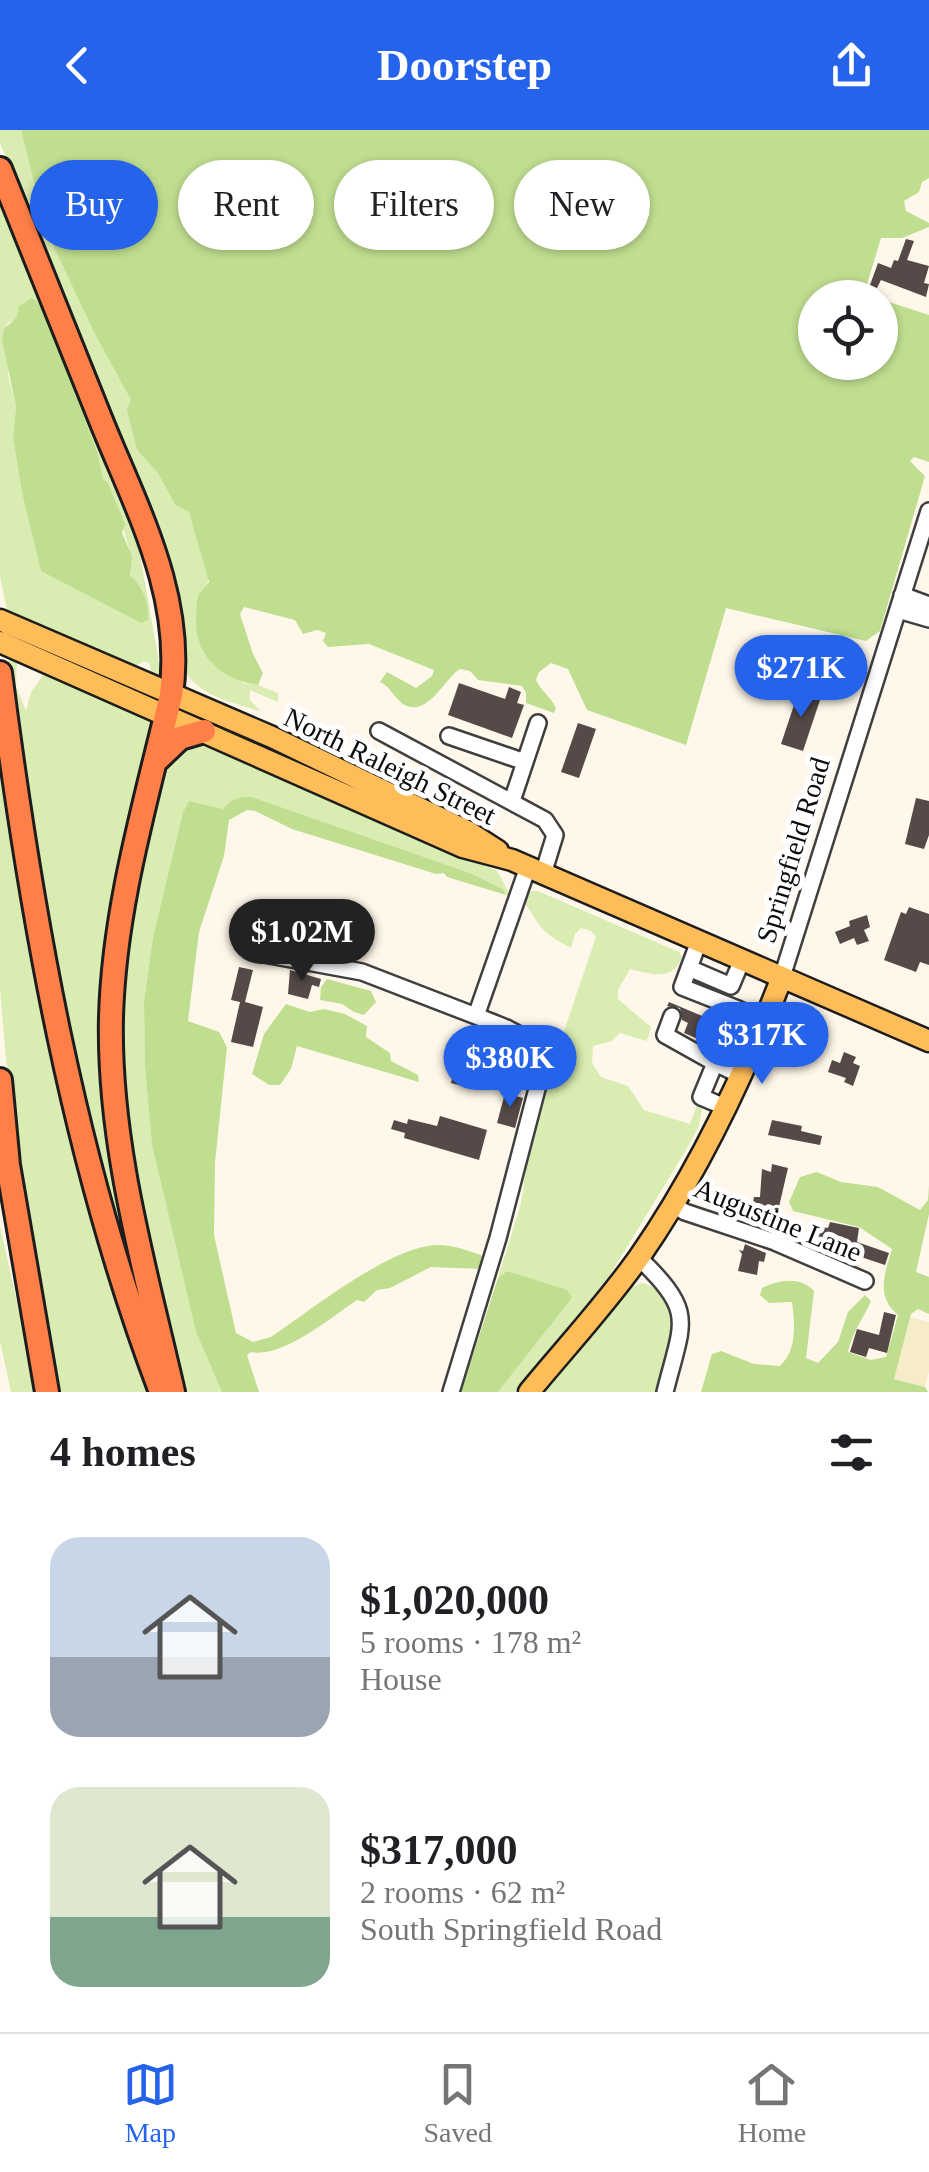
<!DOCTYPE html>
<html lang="en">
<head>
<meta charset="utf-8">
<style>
	body { margin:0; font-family:Georgia,serif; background:#f2f2f2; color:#202124; height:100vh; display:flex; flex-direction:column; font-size:38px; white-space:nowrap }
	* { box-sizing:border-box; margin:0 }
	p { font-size:32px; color:#757577 }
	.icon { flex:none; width:55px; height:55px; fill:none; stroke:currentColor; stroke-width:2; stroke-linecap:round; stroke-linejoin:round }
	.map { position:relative; height:1262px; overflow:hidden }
	.drawer { display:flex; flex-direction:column; background:#fff; flex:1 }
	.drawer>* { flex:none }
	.banner { position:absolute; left:30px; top:30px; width:870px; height:90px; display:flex; gap:20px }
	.buttons { position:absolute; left:798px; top:150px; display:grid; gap:20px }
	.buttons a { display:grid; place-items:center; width:100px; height:100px; border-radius:50%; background:#fff; box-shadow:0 2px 8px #0004; font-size:50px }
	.price { position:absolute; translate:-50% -85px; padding:0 22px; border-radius:35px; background:#2563eb; color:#fff; font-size:32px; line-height:65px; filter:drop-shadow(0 2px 5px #0008) }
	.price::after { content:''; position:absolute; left:50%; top:60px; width:30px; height:22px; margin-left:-15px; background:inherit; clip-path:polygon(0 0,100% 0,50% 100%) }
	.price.selected { background:#222; color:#fff }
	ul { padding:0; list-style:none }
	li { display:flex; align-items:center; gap:30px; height:250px; padding:0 50px }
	li span { display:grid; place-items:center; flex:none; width:280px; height:200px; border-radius:30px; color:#555 }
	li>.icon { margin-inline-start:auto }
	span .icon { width:120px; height:120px; fill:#fffc; stroke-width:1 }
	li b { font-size:42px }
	h2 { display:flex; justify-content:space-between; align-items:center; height:120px; padding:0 50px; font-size:42px }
	.tag { padding:0 35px; border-radius:45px; background:#fff; box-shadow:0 2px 8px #0004; font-size:35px; line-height:90px }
	.tag.selected { background:#2563eb; color:#fff }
	header { display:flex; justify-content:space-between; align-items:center; height:130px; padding:0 50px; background:#2563eb; color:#fff; font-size:45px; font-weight:600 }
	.tabs { display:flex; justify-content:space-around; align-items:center; height:140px; border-top:2px solid #e0e0e0; background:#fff; font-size:28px; color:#757577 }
	.tabs a { display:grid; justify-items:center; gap:5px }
	.tabs .selected { color:#2563eb }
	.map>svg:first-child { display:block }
	.farmland { fill:#f7ecc8 }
	.green { fill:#d9ecb1; fill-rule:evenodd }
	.forest { fill:#bfde8f }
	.building { fill:#554a47 }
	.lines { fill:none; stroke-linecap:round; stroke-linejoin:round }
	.minor-casing { stroke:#3f3f3f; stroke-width:20 }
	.major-casing { stroke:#1d1d1d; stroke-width:25 }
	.highway-casing { stroke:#1d1d1d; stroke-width:28 }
	.minor { stroke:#fff; stroke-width:15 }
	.major { stroke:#ffbd5a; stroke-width:20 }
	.highway { stroke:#ff7f48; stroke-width:22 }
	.labels { text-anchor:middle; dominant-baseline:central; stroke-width:10; stroke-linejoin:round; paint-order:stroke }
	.street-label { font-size:28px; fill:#0c0c0c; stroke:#fff }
</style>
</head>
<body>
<header><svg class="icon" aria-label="back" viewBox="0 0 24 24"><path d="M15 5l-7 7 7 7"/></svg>Doorstep<svg class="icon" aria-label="share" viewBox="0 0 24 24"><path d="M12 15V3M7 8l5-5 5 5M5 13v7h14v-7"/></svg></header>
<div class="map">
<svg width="929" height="1262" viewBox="0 0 929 1262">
	<rect width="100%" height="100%" fill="#fff8ea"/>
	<path class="farmland" d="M910 1187 929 1192V1241L925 1257 894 1249Z"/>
	<path class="green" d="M0 0H21L46 100 131 270 137 320 158 343 175 375 189 381C196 403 214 437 206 459L242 553 258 555 278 563V572L250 560V570L261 582C237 573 201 567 187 544L173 446 165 424 0 13Z
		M0 51 138 413 162 549 152 544 149 533 144 531 134 537 7 480 0 446ZM39 174 98 324 103 349 108 353C118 377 123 398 130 422 132 429 129 438 131 446 135 462 151 472 148 490L141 493 41 440 22 363 13 308 16 276 8 245 7 194Z
		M8 528 17 532 16 556 26 581 31 562 42 547 40 542H44L155 588 112 804 132 1131 129 1132 118 1110 66 898Z
		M0 605 47 899 81 1047 150 1262H57C30 1128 9 992 0 856 0 773 0 688 0 605Z
		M199 611 497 741 510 764 506 765 503 759 470 743 252 667 223 679 189 671 183 682 153 807 144 871 145 937 152 1015 196 1202 222 1262H177L118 948 129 780 163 637 172 623Z
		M530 761H538L679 822 682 827C673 852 651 844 630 839L618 860V869L651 897 647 911 620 903 612 911 593 916 592 933 601 947 628 956 644 980 690 994 697 975 702 979 699 996 689 1015 608 1148 515 1262H498L572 1168 507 1141 498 1148 521 1073 533 992 596 807 591 801 581 798 575 804 571 818C538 801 541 796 523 770Z
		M0 1096 37 1262H11L0 1211Z
		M642 1153C692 1167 667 1226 659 1262H543L626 1159Z"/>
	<path class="forest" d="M21 0H929V48L922 52 919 62 904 71 906 81 929 93V97L902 108H881L864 164 874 167 815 168V232H880V169L929 185V332L914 327 910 331 925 346 880 501 866 511 726 478 686 615 587 580 568 539 551 533 539 542 536 550C542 562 551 567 556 578L554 583 526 573V563L522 556 478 550 470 541 460 539C445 548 427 589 403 574 394 568 391 557 380 552L387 542 416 558 432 546 434 540 369 514 328 517 323 511 326 503 317 500 303 504 295 490 244 477 240 484 253 524 263 543 258 555C222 550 194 526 196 487 197 481 196 469 199 464 202 460 206 457 209 452L189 382 175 375 158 343 137 320 127 280 131 270 94 202 46 100Z
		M32 168 39 174 46 188 98 324 103 349 108 353 125 394 122 403 132 426 130 445C142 455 150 475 148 490L141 493 41 441 22 363 13 308 16 276 2 210 4 199 17 187 19 176Z
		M243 667H252L470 743 503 759 506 765 447 747 444 743 436 744 292 699 255 681 247 680 229 690 224 726 199 802 188 891 219 902 227 917 215 1033 214 1105 236 1203 253 1212 271 1207C311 1180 388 1118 435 1115 451 1114 466 1120 481 1125L487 1135 482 1139 431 1137 390 1158 377 1160 364 1172 357 1170C332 1187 281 1229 251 1222L247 1225 259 1262H222L196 1202 152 1015 145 937 144 871 153 807 183 682 189 671 223 679 231 671Z
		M327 849 371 861 376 872 364 885 354 882 342 874 320 870 321 857Z
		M286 874 310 882 324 879 345 884 367 896 366 907 390 923 391 931 418 945 419 952 297 916 291 939 280 955H269L252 944 264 904Z
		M817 1042 841 1052 878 1057 920 1080 928 1070 929 1055V1084L916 1142 929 1147V1184L918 1179 911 1184 894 1249 925 1257 928 1262H701L712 1224 721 1221 754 1234 780 1236C797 1220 795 1195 792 1172L769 1173 760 1165 762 1158C779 1150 800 1146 814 1161L806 1228 818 1233 838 1212 848 1182 865 1165 871 1171C862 1191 854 1199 848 1222L871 1230 886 1227 898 1185C875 1166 885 1143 892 1119L859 1097 793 1081 789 1072 800 1047Z
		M507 1141 567 1160 572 1168 498 1262H461L498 1148Z"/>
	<path class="building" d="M906 109 914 111 907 130 929 136 924 153 929 154 926 167 881 150 877 158 870 155 878 133 891 138 894 130 898 131Z
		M459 553 505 569 509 557 521 562 517 573 524 575 512 608 448 585Z
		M799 560 821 567 803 621 781 614Z
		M578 593 596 599 579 648 561 642Z
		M916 668 929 671V705L924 719 905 714Z
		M909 777 929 784V835L920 832 916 842 884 830 901 782 906 784Z
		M867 785 870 797 864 800 869 811 857 815 854 808 840 814 835 802 850 796 849 791Z
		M239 837 253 840 245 872 263 877 253 917 231 912 240 872 231 870Z
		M290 840 321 849 319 857 312 855 308 869 288 864Z
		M669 872 714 891 705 912 684 903 688 893 682 890 680 878 667 876Z
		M460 917 482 925 476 945 468 949 466 957 451 953Z
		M844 922 856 927 853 933 860 936 853 956 844 952 846 948 828 942 832 930 840 933Z
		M505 963 523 968 515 998 497 993Z
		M440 986 487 1000 479 1030 404 1008 405 1003 391 999 394 990 407 994 408 989 437 996Z
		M772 990 802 996 801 1001 822 1006 820 1015 768 1005Z
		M772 1034 788 1038 775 1094 754 1089 756 1080 752 1078 754 1067H760L762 1039 771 1042Z
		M830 1092 859 1098 857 1112 889 1123 885 1135 861 1127 858 1136 806 1111 808 1101 817 1104 818 1096 828 1098Z
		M745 1114 766 1123 764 1132 759 1131 757 1145 738 1141 742 1124 739 1120 743 1121Z
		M884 1182 896 1185 887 1223 869 1218 866 1227 850 1222 857 1199 879 1205Z"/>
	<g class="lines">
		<g class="minor-casing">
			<path id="minor" d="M902 465 929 475
				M898 480 929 489
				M379 601 545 690 555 705 543 744
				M449 606 525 632
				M512 671 538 593
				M699 811 682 857 738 879
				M264 824 362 842 476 886
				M689 838 731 856 742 830
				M782 847 929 381
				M672 886 665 905 715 933 738 879 764 891
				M725 977 701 967 715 933 740 945
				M673 1075 685 1082 775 1112 865 1151
				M639 1128C696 1183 683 1190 665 1262
				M451 1262 498 1108 538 955C544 907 514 901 476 886L528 737"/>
		</g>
		<g class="major-casing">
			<path id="major" d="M0 490 272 607 467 701 498 721
				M0 512 463 717 512 730 929 911
				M529 1262C566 1217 607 1173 640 1126 699 1041 745 943 782 847"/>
		</g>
		<g class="highway-casing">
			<path id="highway" d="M0 39C33 122 66 205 100 288 136 378 185 465 171 565 146 671 114 778 111 887 108 1014 145 1139 173 1262
				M0 543C31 785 74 1033 161 1262
				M158 629 180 608 204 601
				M0 950 8 1035 47 1262"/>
		</g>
		<use href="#minor" class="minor"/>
		<use href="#major" class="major"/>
		<use href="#highway" class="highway"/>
	</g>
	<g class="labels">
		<g class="street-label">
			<text transform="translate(390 636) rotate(26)">North Raleigh Street</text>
			<text transform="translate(793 720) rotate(-73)">Springfield Road</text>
			<text transform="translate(778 1090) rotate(22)">Augustine Lane</text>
		</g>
	</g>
</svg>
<div class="buttons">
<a><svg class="icon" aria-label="locate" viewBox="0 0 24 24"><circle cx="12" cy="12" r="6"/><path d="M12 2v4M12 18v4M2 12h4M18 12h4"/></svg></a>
</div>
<b class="price" style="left:801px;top:590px">$271K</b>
<b class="price selected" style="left:302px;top:854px">$1.02M</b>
<b class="price" style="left:762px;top:957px">$317K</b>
<b class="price" style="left:510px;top:980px">$380K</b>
<div class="banner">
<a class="tag selected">Buy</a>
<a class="tag">Rent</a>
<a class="tag">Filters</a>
<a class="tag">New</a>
</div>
</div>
<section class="drawer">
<h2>4 homes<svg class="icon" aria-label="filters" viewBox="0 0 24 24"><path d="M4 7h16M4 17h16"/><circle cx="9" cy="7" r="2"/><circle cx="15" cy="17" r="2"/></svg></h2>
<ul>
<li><span style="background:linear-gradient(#c9d6e8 60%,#9aa5b1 0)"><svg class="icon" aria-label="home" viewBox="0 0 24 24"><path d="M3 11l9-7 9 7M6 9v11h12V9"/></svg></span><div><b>$1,020,000</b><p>5 rooms · 178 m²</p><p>House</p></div></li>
<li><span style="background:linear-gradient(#dfe7d0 65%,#7fa58c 0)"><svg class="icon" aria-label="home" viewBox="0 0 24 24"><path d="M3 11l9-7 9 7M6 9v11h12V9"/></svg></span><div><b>$317,000</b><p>2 rooms · 62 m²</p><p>South Springfield Road</p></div></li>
</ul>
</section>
<nav class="tabs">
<a class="selected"><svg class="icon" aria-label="map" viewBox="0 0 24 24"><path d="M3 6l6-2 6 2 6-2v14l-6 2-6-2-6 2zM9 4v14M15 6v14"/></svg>Map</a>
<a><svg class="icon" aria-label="saved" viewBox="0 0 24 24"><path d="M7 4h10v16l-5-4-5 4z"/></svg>Saved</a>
<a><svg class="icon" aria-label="home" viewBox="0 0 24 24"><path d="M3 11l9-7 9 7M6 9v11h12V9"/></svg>Home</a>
</nav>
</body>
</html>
